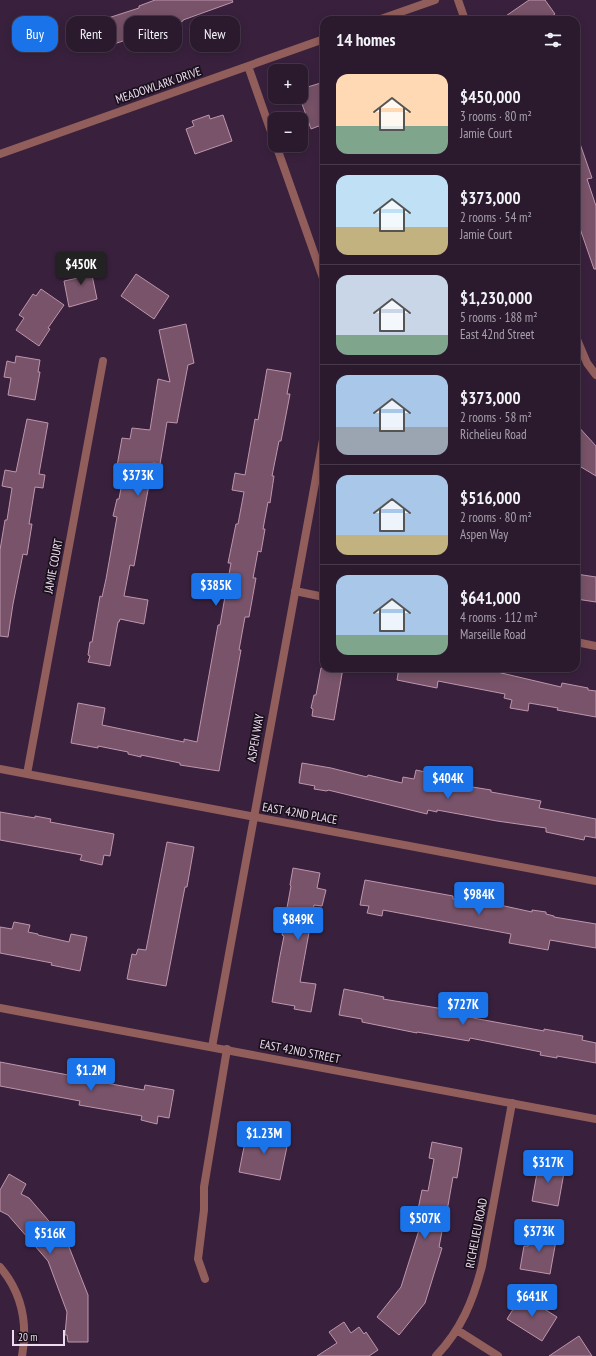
<!DOCTYPE html>
<html lang="en">
<head>
<meta charset="utf-8">
<style>
	body { margin:0; font-family:"PT Sans Narrow",sans-serif; background:#332236; color:#f1f3f6; height:100vh; display:flex; flex-direction:column; font-size:15px; white-space:nowrap }
	* { box-sizing:border-box; margin:0 }
	p { font-size:13px; color:#a6a0aa }
	.icon { flex:none; width:22px; height:22px; fill:none; stroke:currentColor; stroke-width:2; stroke-linecap:round; stroke-linejoin:round }
	.map { position:relative; flex:1; overflow:hidden }
	.panel { position:absolute; left:320px; top:16px; width:260px; height:656px; display:flex; flex-direction:column; background:#2b192e; border-radius:12px; box-shadow:0 2px 10px #0003,0 0 0 1px #47384a }
	.panel>* { flex:none }
	.guide { position:absolute; left:12px; top:16px; width:248px; height:36px; display:flex; gap:8px }
	.controls { position:absolute; left:268px; top:64px; display:grid; gap:8px }
	.controls a { display:grid; place-items:center; width:40px; height:40px; border-radius:8px; background:#2b192e; box-shadow:0 2px 10px #0003,0 0 0 1px #47384a; font-size:20px }
	.scale { position:absolute; left:12px; bottom:10px; width:53px; box-sizing:border-box; padding-left:4px; border:2px solid #ecdcee; border-top:0; font-size:11px; line-height:14px; white-space:nowrap; color:#ecdcee; -webkit-text-stroke:3px #1a101c; paint-order:stroke }
	.price { position:absolute; translate:-50% -34px; padding:0 9px; border-radius:4px; background:#1a73e8; color:#fff; font-size:13px; line-height:26px; filter:drop-shadow(0 1px 2px #0008) }
	.price::after { content:''; position:absolute; left:50%; top:24px; width:12px; height:9px; margin-left:-6px; background:inherit; clip-path:polygon(0 0,100% 0,50% 100%) }
	.price.active { background:#222; color:#fff }
	ul { padding:0; list-style:none }
	li { display:flex; align-items:center; gap:12px; height:100px; padding:0 16px }
	li+li { border-top:1px solid #47384a }
	li span { display:grid; place-items:center; flex:none; width:112px; height:80px; border-radius:12px; color:#555 }
	li>.icon { margin-inline-start:auto }
	span .icon { width:48px; height:48px; fill:#fffc; stroke-width:1 }
	li b { font-size:17px }
	h2 { display:flex; justify-content:space-between; align-items:center; height:48px; padding:0 16px; font-size:17px }
	.pill { padding:0 14px; border-radius:12px; background:#2b192e; box-shadow:0 2px 10px #0003,0 0 0 1px #47384a; font-size:14px; line-height:36px }
	.pill.active { background:#1a73e8; color:#fff }
	.map>svg:first-child { display:block }
	.building { fill:#785369; stroke:#be95ad }
	.lines { fill:none; stroke-linecap:round; stroke-linejoin:round }
	.service { stroke:#925e5c; stroke-width:8 }
	.minor { stroke:#925e5c; stroke-width:8 }
	.tertiary { stroke:#925e5c; stroke-width:8 }
	.labels { text-anchor:middle; dominant-baseline:central; stroke-width:3.5; stroke-linejoin:round; paint-order:stroke }
	.street-label { font-size:12px; fill:#ecdcee; stroke:#1a101c }
</style>
</head>
<body>
<div class="map">
<svg width="596" height="1356" viewBox="0 0 596 1356">
	<rect width="100%" height="100%" fill="#39213d"/>
	<path class="building" d="M155 0H232L233 2 183 20V21L114 44 105 19 139 8V6Z
		M529 0H545L555 14 546 20H500Z
		M324 82V124L311 129 301 101V89Z
		M209 115 210 119 223 115 232 141 195 154 186 129 194 126 192 121Z
		M576 138H578L592 178 587 179 596 206V269H594L576 217Z
		M89 261 97 299 69 307 64 281 78 278 75 265Z
		M136 274 169 296 154 319 121 296Z
		M41 289 64 305 48 328 50 329 39 346 16 330 24 318 19 315 33 294 36 296Z
		M186 324 194 363 188 365 177 423 167 422 160 464 153 463 134 566 130 565 124 596 148 600 144 624 120 619 119 622H118L110 666 88 662 90 656 88 655 90 642H92L100 596 102 597 106 579 117 517 113 516 117 499H119L125 467 117 466 122 438 130 439 132 428 150 430 158 379 170 382 159 330Z
		M16 356 40 360 38 372H40L35 400 8 395 11 378 4 377 7 361 15 363Z
		M267 369 291 373 287 394H290L281 441H279L272 476H274L270 503 268 502 263 529H265L261 552 258 551 253 578H256L249 617H245L239 650H241L219 771 180 765V763L141 755V757L128 754V752L98 746V748L71 743 78 703 105 708 102 725 184 742V739L197 742 218 625H220L231 563H228L236 524H238L244 492 232 490 235 473 245 475 255 419 258 420Z
		M27 419 48 423 39 474 45 475 43 488 35 487 29 524H32L27 555 23 554 13 604 8 637 0 636V550L5 520H7L12 488 2 486 5 470 16 472Z
		M576 424 596 446V476L576 464Z
		M576 574 596 577V602L576 599Z
		M321 668H343L334 720 312 716 313 709 311 708 314 695H316Z
		M399 668H480L561 687 562 683 588 688V690L596 691V717L557 710 558 708 529 703 528 711 510 708 512 700 504 698 505 694 438 681 437 688 397 680Z
		M302 763 331 768 367 777 368 775 402 783 403 777 414 779 416 770 430 773 429 780 491 790V792L541 801 539 808 596 819V838L585 836 584 840 546 832V828L497 821 437 810V812L428 810 427 814 328 790 327 791 314 789 315 786 299 783Z
		M0 812 35 818V816L51 819 50 822 114 834 110 856 104 855 102 865 80 860 82 855 0 840Z
		M167 842 194 847 187 887H185L166 986 127 979 132 954 136 955 138 949 146 950Z
		M293 868 320 873 317 888 326 890 322 906 314 905 300 982 316 984 311 1012 294 1009 295 1006 272 1002 280 956 284 936 282 935 291 886 290 885Z
		M365 880 453 896V899L485 905 486 902 532 912V910L546 912V914L554 916V917L596 924V948L550 940 548 950 509 943 511 934 383 910 382 916 367 913 369 906 360 905Z
		M14 922 30 925 28 932 38 934V935L69 942 71 934 87 937 80 971 51 965 52 963 0 953V927L12 929Z
		M344 989 384 997 383 999 474 1014 473 1018 544 1031V1029L583 1036 582 1040 596 1043V1063L557 1056V1058L540 1055 541 1052 470 1038 469 1041 417 1032V1033L362 1022V1019L339 1015Z
		M0 1062 84 1078V1076L107 1080 106 1083 144 1090 145 1085 174 1090 169 1118 158 1116 157 1124 141 1120 142 1116 79 1105 80 1101 0 1086Z
		M255 1131 289 1137 280 1180 239 1172 247 1132 254 1134Z
		M432 1142 462 1148 457 1178 453 1177 447 1211 446 1210 439 1247 442 1248 425 1303 399 1335 377 1317 401 1287 419 1230 414 1229 422 1190 428 1191 434 1159 429 1158Z
		M539 1162 565 1167 558 1206 532 1201Z
		M9 1174 26 1184 21 1194 29 1198 67 1242 88 1295V1342H68L67 1335H65L67 1312 48 1261 8 1215 0 1211V1190Z
		M531 1230 557 1235 550 1274 520 1269 524 1246H528Z
		M522 1295 557 1317 542 1341 507 1319Z
		M344 1322 351 1333 359 1327 364 1334 366 1332 378 1350 369 1356H317L337 1343 329 1332Z
		M579 1336 592 1356H549Z"/>
	<g class="lines">
		<path class="service" d="M205 1279 198 1259 204 1210V1187L227 1049"/>
		<path class="minor" d="M458 0 465 20
			M378 20 435 0
			M248 66 275 143
			M276 145 324 281
			M0 154 324 39
			M576 337 587 363 596 375
			M295 591 324 597
			M576 642 596 646
			M0 769 596 881
			M27 774 103 361
			M212 1047 324 434
			M0 1267C22 1293 28 1323 22 1356
			M457 1330 498 1356
			M436 1356C461 1330 473 1301 482 1266L512 1103"/>
		<path class="tertiary" d="M0 1008 596 1119"/>
	</g>
	<g class="labels">
		<g class="street-label">
			<text transform="translate(158 85) rotate(-19)">MEADOWLARK DRIVE</text>
			<text transform="translate(53 566) rotate(-79)">JAMIE COURT</text>
			<text transform="translate(255 738) rotate(-80)">ASPEN WAY</text>
			<text transform="translate(300 813) rotate(10)">EAST 42ND PLACE</text>
			<text transform="translate(300 1051) rotate(11)">EAST 42ND STREET</text>
			<text transform="translate(476 1233) rotate(-79)">RICHELIEU ROAD</text>
		</g>
	</g>
</svg>
<div class="controls">
<a>+</a>
<a>−</a>
</div>
<div class="scale">20 m</div>
<b class="price active" style="left:81px;top:286px">$450K</b>
<b class="price" style="left:138px;top:497px">$373K</b>
<b class="price" style="left:216px;top:607px">$385K</b>
<b class="price" style="left:448px;top:800px">$404K</b>
<b class="price" style="left:479px;top:916px">$984K</b>
<b class="price" style="left:298px;top:941px">$849K</b>
<b class="price" style="left:463px;top:1026px">$727K</b>
<b class="price" style="left:91px;top:1092px">$1.2M</b>
<b class="price" style="left:264px;top:1155px">$1.23M</b>
<b class="price" style="left:548px;top:1184px">$317K</b>
<b class="price" style="left:425px;top:1240px">$507K</b>
<b class="price" style="left:539px;top:1253px">$373K</b>
<b class="price" style="left:50px;top:1255px">$516K</b>
<b class="price" style="left:532px;top:1318px">$641K</b>
<div class="guide">
<a class="pill active">Buy</a>
<a class="pill">Rent</a>
<a class="pill">Filters</a>
<a class="pill">New</a>
</div>
<section class="panel">
<h2>14 homes<svg class="icon" aria-label="filters" viewBox="0 0 24 24"><path d="M4 7h16M4 17h16"/><circle cx="9" cy="7" r="2"/><circle cx="15" cy="17" r="2"/></svg></h2>
<ul>
<li><span style="background:linear-gradient(#ffd9b3 65%,#7fa58c 0)"><svg class="icon" aria-label="home" viewBox="0 0 24 24"><path d="M3 11l9-7 9 7M6 9v11h12V9"/></svg></span><div><b>$450,000</b><p>3 rooms · 80 m²</p><p>Jamie Court</p></div></li>
<li><span style="background:linear-gradient(#bfe0f5 65%,#c2b280 0)"><svg class="icon" aria-label="home" viewBox="0 0 24 24"><path d="M3 11l9-7 9 7M6 9v11h12V9"/></svg></span><div><b>$373,000</b><p>2 rooms · 54 m²</p><p>Jamie Court</p></div></li>
<li><span style="background:linear-gradient(#c9d6e8 75%,#7fa58c 0)"><svg class="icon" aria-label="home" viewBox="0 0 24 24"><path d="M3 11l9-7 9 7M6 9v11h12V9"/></svg></span><div><b>$1,230,000</b><p>5 rooms · 188 m²</p><p>East 42nd Street</p></div></li>
<li><span style="background:linear-gradient(#a9c7e8 65%,#9aa5b1 0)"><svg class="icon" aria-label="home" viewBox="0 0 24 24"><path d="M3 11l9-7 9 7M6 9v11h12V9"/></svg></span><div><b>$373,000</b><p>2 rooms · 58 m²</p><p>Richelieu Road</p></div></li>
<li><span style="background:linear-gradient(#a9c7e8 75%,#c2b280 0)"><svg class="icon" aria-label="home" viewBox="0 0 24 24"><path d="M3 11l9-7 9 7M6 9v11h12V9"/></svg></span><div><b>$516,000</b><p>2 rooms · 80 m²</p><p>Aspen Way</p></div></li>
<li><span style="background:linear-gradient(#a9c7e8 75%,#7fa58c 0)"><svg class="icon" aria-label="home" viewBox="0 0 24 24"><path d="M3 11l9-7 9 7M6 9v11h12V9"/></svg></span><div><b>$641,000</b><p>4 rooms · 112 m²</p><p>Marseille Road</p></div></li>
</ul>
</section>
</div>
</body>
</html>
